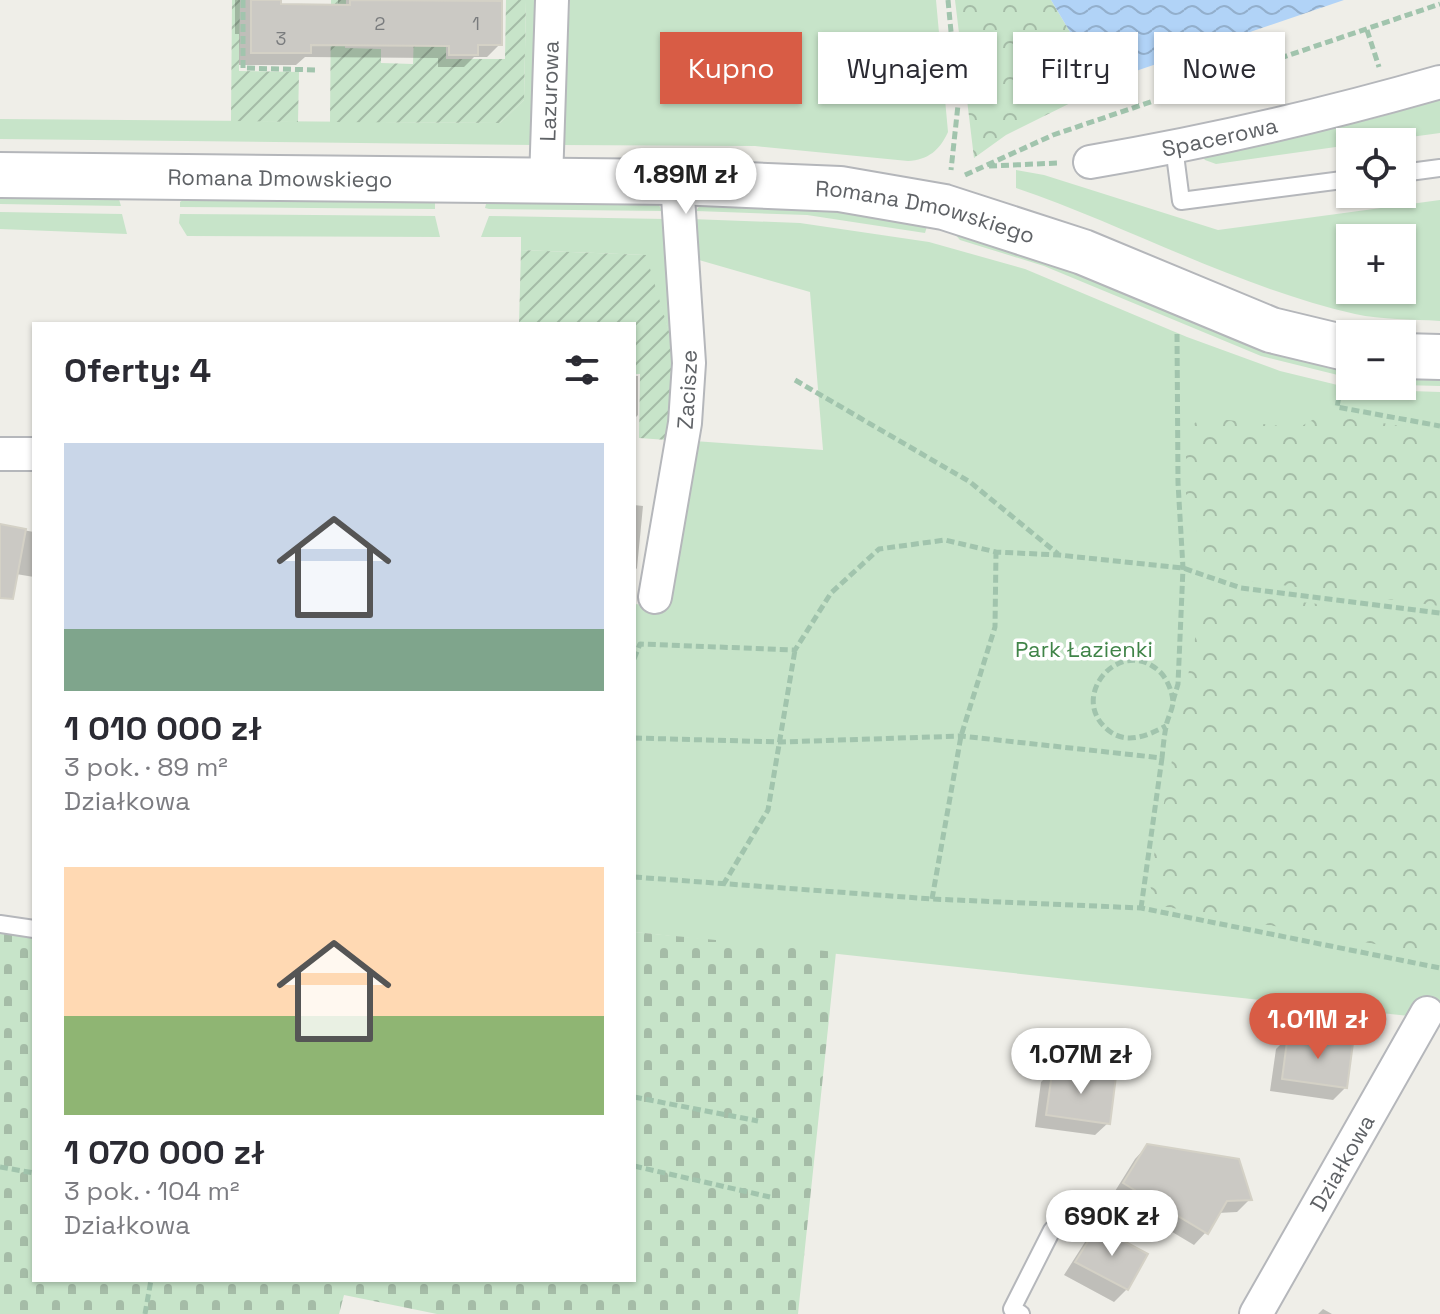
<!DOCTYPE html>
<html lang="pl">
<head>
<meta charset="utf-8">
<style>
	body { margin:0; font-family:"Space Grotesk",sans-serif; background:#f2f2f3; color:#2b2b33; height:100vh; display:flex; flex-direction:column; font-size:30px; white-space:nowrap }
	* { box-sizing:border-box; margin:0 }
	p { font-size:26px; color:#7c7c81 }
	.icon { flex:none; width:44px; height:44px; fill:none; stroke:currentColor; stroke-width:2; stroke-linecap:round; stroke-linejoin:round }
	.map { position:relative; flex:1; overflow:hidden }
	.sheet { position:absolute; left:32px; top:322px; width:604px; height:960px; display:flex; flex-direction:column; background:#fff; border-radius:0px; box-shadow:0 2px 6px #0004 }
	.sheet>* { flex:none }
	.banner { position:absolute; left:660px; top:32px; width:660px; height:72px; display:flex; gap:16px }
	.controls { position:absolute; left:1336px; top:128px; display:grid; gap:16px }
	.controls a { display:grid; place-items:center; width:80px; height:80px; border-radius:0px; background:#fff; box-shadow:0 2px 6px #0004; font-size:40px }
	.price { position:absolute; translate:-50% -68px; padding:0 18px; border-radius:28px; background:#fff; color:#222; font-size:26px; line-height:52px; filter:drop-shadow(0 2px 4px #0008) }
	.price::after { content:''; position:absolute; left:50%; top:48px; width:24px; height:18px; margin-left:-12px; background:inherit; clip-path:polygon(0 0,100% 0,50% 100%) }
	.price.selected { background:#d85c45; color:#fff }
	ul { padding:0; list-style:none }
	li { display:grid; align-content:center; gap:16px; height:424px; padding:0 32px }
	li span { display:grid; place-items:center; height:248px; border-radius:0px; color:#555 }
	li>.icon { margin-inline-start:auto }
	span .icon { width:144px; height:144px; fill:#fffc; stroke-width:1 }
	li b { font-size:34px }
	h2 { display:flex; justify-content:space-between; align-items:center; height:96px; padding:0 32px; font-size:34px }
	.pill { padding:0 28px; border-radius:0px; background:#fff; box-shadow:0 2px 6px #0004; font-size:28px; line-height:72px }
	.pill.selected { background:#d85c45; color:#fff }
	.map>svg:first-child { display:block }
	.green { fill:#c7e4c9; fill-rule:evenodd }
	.forest { fill:url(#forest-crowns) }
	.cemetery { fill:url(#cemetery-stones) }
	.garden { fill:url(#garden-furrows) }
	.water { fill:url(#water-waves) }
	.shadow { fill:#0003 }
	.building { fill:#cbc9c4; stroke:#d4d1c6; stroke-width:2 }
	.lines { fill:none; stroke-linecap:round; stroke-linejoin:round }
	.lane-casing { stroke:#b5b7bb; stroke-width:20 }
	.street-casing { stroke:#b5b7bb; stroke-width:36 }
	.secondary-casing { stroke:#b4b6ba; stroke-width:48 }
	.path { stroke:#a1c4ad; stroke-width:5; stroke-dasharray:8 4; stroke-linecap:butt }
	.lane { stroke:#fff; stroke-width:16 }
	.street { stroke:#fff; stroke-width:32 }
	.secondary { stroke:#fff; stroke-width:44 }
	.labels { text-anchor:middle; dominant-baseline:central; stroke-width:7; stroke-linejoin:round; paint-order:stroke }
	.number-label { font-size:18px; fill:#7a7c7e }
	.street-label { font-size:22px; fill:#5f6266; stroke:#fff }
	.park-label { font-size:22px; fill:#408448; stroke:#fff }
</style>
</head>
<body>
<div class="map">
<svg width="1440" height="1314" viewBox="0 0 1440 1314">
	<defs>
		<pattern id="forest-crowns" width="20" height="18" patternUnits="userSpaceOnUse" patternTransform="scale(2)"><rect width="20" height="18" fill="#c7e4c9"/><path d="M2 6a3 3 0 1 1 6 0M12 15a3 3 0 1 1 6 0" fill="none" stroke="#a5bca7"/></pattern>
		<pattern id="cemetery-stones" width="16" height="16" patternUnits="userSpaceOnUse" patternTransform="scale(2)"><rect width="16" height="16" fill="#c7e4c9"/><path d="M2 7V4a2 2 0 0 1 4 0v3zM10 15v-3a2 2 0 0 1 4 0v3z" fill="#a5bca7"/></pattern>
		<pattern id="garden-furrows" width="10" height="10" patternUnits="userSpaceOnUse" patternTransform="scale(2)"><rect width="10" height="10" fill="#c7e4c9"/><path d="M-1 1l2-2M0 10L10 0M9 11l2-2" fill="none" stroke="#a5bca7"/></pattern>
		<pattern id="water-waves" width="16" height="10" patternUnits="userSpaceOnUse" patternTransform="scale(2)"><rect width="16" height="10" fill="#b1d3f7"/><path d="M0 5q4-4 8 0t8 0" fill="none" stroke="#93afcc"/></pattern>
	</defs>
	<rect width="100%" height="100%" fill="#efeee8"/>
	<path class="green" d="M526 0H537V145L0 139V119L500 123 524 100Z
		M570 0H936L948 132C940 150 928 160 908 161L755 146 562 145Z
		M1440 100V133L1374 142H1350V145L1216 164 1205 160 1202 156 1372 119Z
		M1016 170 1044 175 1218 230 1440 200V321C1412 319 1382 320 1355 314 1237 287 1130 227 1016 188ZM1350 238H1402V290H1350Z
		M0 195 118 196 121 206 0 204Z
		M187 197 435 199V209L180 207V202Z
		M487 200 657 201 662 211 489 209 485 208Z
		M703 201 809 206 928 223 925 233 807 215 696 211Z
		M0 212 122 214 127 234 0 229Z
		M180 214 435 216 440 237 187 236 179 223Z
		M489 216 665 219 678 362 645 255 521 250V237H481Z
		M691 219 800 223 929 242 1025 269 1187 337 1280 371 1354 389 1440 392V1023L1409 1016 634 932V604L666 606 694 441 823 450 810 292 692 258Z
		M953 228 1350 370V378L1261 356 1044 266 960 240 953 232Z
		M1402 375 1440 376V386L1402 385Z"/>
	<path class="forest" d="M955 0H1051L1076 42 1133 72 1006 135 974 158Z
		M1325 413 1440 433V606L1229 578 1206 558 1186 499V432L1201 417 1298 428Z
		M1204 591 1440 618V953L1431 954 1156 905 1149 882Z"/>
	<path class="cemetery" d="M0 931 34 936V1280H634V932L836 952 798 1314H437L344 1295 339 1314H0Z"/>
	<path class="garden" d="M232 0H240L239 71 299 72 298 122 231 121Z
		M331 0H346L345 48 381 49V63L413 64 415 0H446V59H505L506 0H526L524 100 500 123 330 122Z
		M521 250 646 255 678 362 667 440 639 438 640 374H634V324H519Z"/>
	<path class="water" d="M1051 0H1344L1133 72 1076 42Z"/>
	<path class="shadow" d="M235 0H279V6L338 7V0H486L500 44 487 57H474L464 67H438V58L305 57 296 65H239V34H235Z
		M634 376H638V415L634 419Z
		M634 505 643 506 637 568 634 572Z
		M0 526 34 532V577L16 574 0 591Z
		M1289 1036 1346 1087 1333 1100 1270 1091 1276 1049Z
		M1054 1069 1108 1123 1095 1135 1035 1127 1041 1082Z
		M1147 1146 1249 1200 1237 1212 1218 1213 1206 1232 1194 1245 1112 1196 1135 1159Z
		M1097 1229 1145 1254 1127 1289 1114 1302 1064 1275 1085 1242Z
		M1323 1309 1332 1314H1318Z"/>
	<path class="building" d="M251 0H281V4L350 5V0L502 1V45H478V55H449V46L311 45V53H251Z
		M0 524 26 529 13 599 0 598Z
		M1288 1034 1353 1043 1347 1088 1282 1079Z
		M1053 1067 1116 1076 1110 1124 1046 1115Z
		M1147 1144 1239 1159 1252 1200 1227 1201 1208 1234 1123 1183Z
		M1097 1227 1148 1254 1128 1290 1075 1262Z"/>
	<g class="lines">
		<g class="lane-casing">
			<path id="lane" d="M1174 147 1181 201 1350 179
				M1402 173 1440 168
				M0 924 34 929
				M1021 1314 1012 1309 1052 1230"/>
		</g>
		<g class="street-casing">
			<g id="street">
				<path id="s1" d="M1090 162C1208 142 1325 115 1440 82"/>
				<path id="s2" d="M546 181 552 0"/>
				<path d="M0 454H34"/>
				<path id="s3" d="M655 597 685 423 689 363 677 182"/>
				<path id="s4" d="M1256 1314 1427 1013"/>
			</g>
		</g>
		<g class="secondary-casing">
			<g id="secondary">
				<path id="s5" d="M0 175 677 182 840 189 944 207 1083 252 1271 330 1350 349"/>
				<path d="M1402 356 1440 357"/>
			</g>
		</g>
		<path class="path" d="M243 0V68L318 70
			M948 0 958 105 951 170
			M1367 30 1379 67
			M989 166 1059 163
			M965 175 1053 135 1440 4
			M795 380 970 482 1058 554
			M1341 386 1337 407 1440 426
			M634 659 640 644 795 650 831 593 879 549 945 540 996 552 1059 555 1183 568 1241 588 1440 613
			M1173 701 1178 684 1183 568 1178 483 1177 332
			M634 738 781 742 961 736 1162 758C1163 748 1164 737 1166 727 1167 719 1172 711 1173 703 1173 694 1168 681 1162 674 1123 632 1066 696 1108 730 1126 745 1147 736 1166 726
			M634 877 932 899 1141 908 1440 968
			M723 885 768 810 795 650
			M932 899 961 736 995 627 996 552
			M1141 908 1162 758
			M634 1097 758 1121
			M634 1166 770 1197
			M0 1167 34 1173
			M145 1314 151 1280"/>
		<use href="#lane" class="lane"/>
		<use href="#street" class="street"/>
		<use href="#secondary" class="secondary"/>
	</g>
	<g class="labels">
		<g class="number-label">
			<text x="380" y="23">2</text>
			<text x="476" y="23">1</text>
			<text x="281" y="38">3</text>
		</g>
		<g class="street-label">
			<text stroke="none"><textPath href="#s2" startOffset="90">Lazurowa</textPath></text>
			<text stroke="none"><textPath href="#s1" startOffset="132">Spacerowa</textPath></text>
			<text stroke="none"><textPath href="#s5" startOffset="280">Romana Dmowskiego</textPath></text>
			<text stroke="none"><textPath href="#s5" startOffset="928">Romana Dmowskiego</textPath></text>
			<text stroke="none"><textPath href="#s3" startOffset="210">Zacisze</textPath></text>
			<text stroke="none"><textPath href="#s4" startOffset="174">Działkowa</textPath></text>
		</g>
		<g class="park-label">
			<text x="1084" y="649">Park Łazienki</text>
		</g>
	</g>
</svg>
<div class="controls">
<a><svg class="icon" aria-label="locate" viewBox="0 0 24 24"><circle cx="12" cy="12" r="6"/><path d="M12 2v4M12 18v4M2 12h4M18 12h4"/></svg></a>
<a>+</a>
<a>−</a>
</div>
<b class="price" style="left:686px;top:216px">1.89M zł</b>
<b class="price selected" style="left:1318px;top:1061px">1.01M zł</b>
<b class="price" style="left:1081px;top:1096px">1.07M zł</b>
<b class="price" style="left:1112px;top:1258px">690K zł</b>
<div class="banner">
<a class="pill selected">Kupno</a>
<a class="pill">Wynajem</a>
<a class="pill">Filtry</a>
<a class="pill">Nowe</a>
</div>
<section class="sheet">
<h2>Oferty: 4<svg class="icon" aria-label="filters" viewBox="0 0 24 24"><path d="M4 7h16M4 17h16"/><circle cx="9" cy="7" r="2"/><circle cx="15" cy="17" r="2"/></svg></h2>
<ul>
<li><span style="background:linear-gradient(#c9d6e8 75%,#7fa58c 0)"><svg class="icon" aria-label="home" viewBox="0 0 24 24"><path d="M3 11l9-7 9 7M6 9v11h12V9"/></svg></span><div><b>1 010 000 zł</b><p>3 pok. · 89 m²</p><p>Działkowa</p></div></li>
<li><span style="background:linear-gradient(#ffd9b3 60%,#8fb573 0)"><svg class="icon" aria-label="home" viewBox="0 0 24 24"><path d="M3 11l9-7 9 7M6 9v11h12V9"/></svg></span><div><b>1 070 000 zł</b><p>3 pok. · 104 m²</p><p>Działkowa</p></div></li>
</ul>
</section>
</div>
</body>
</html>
